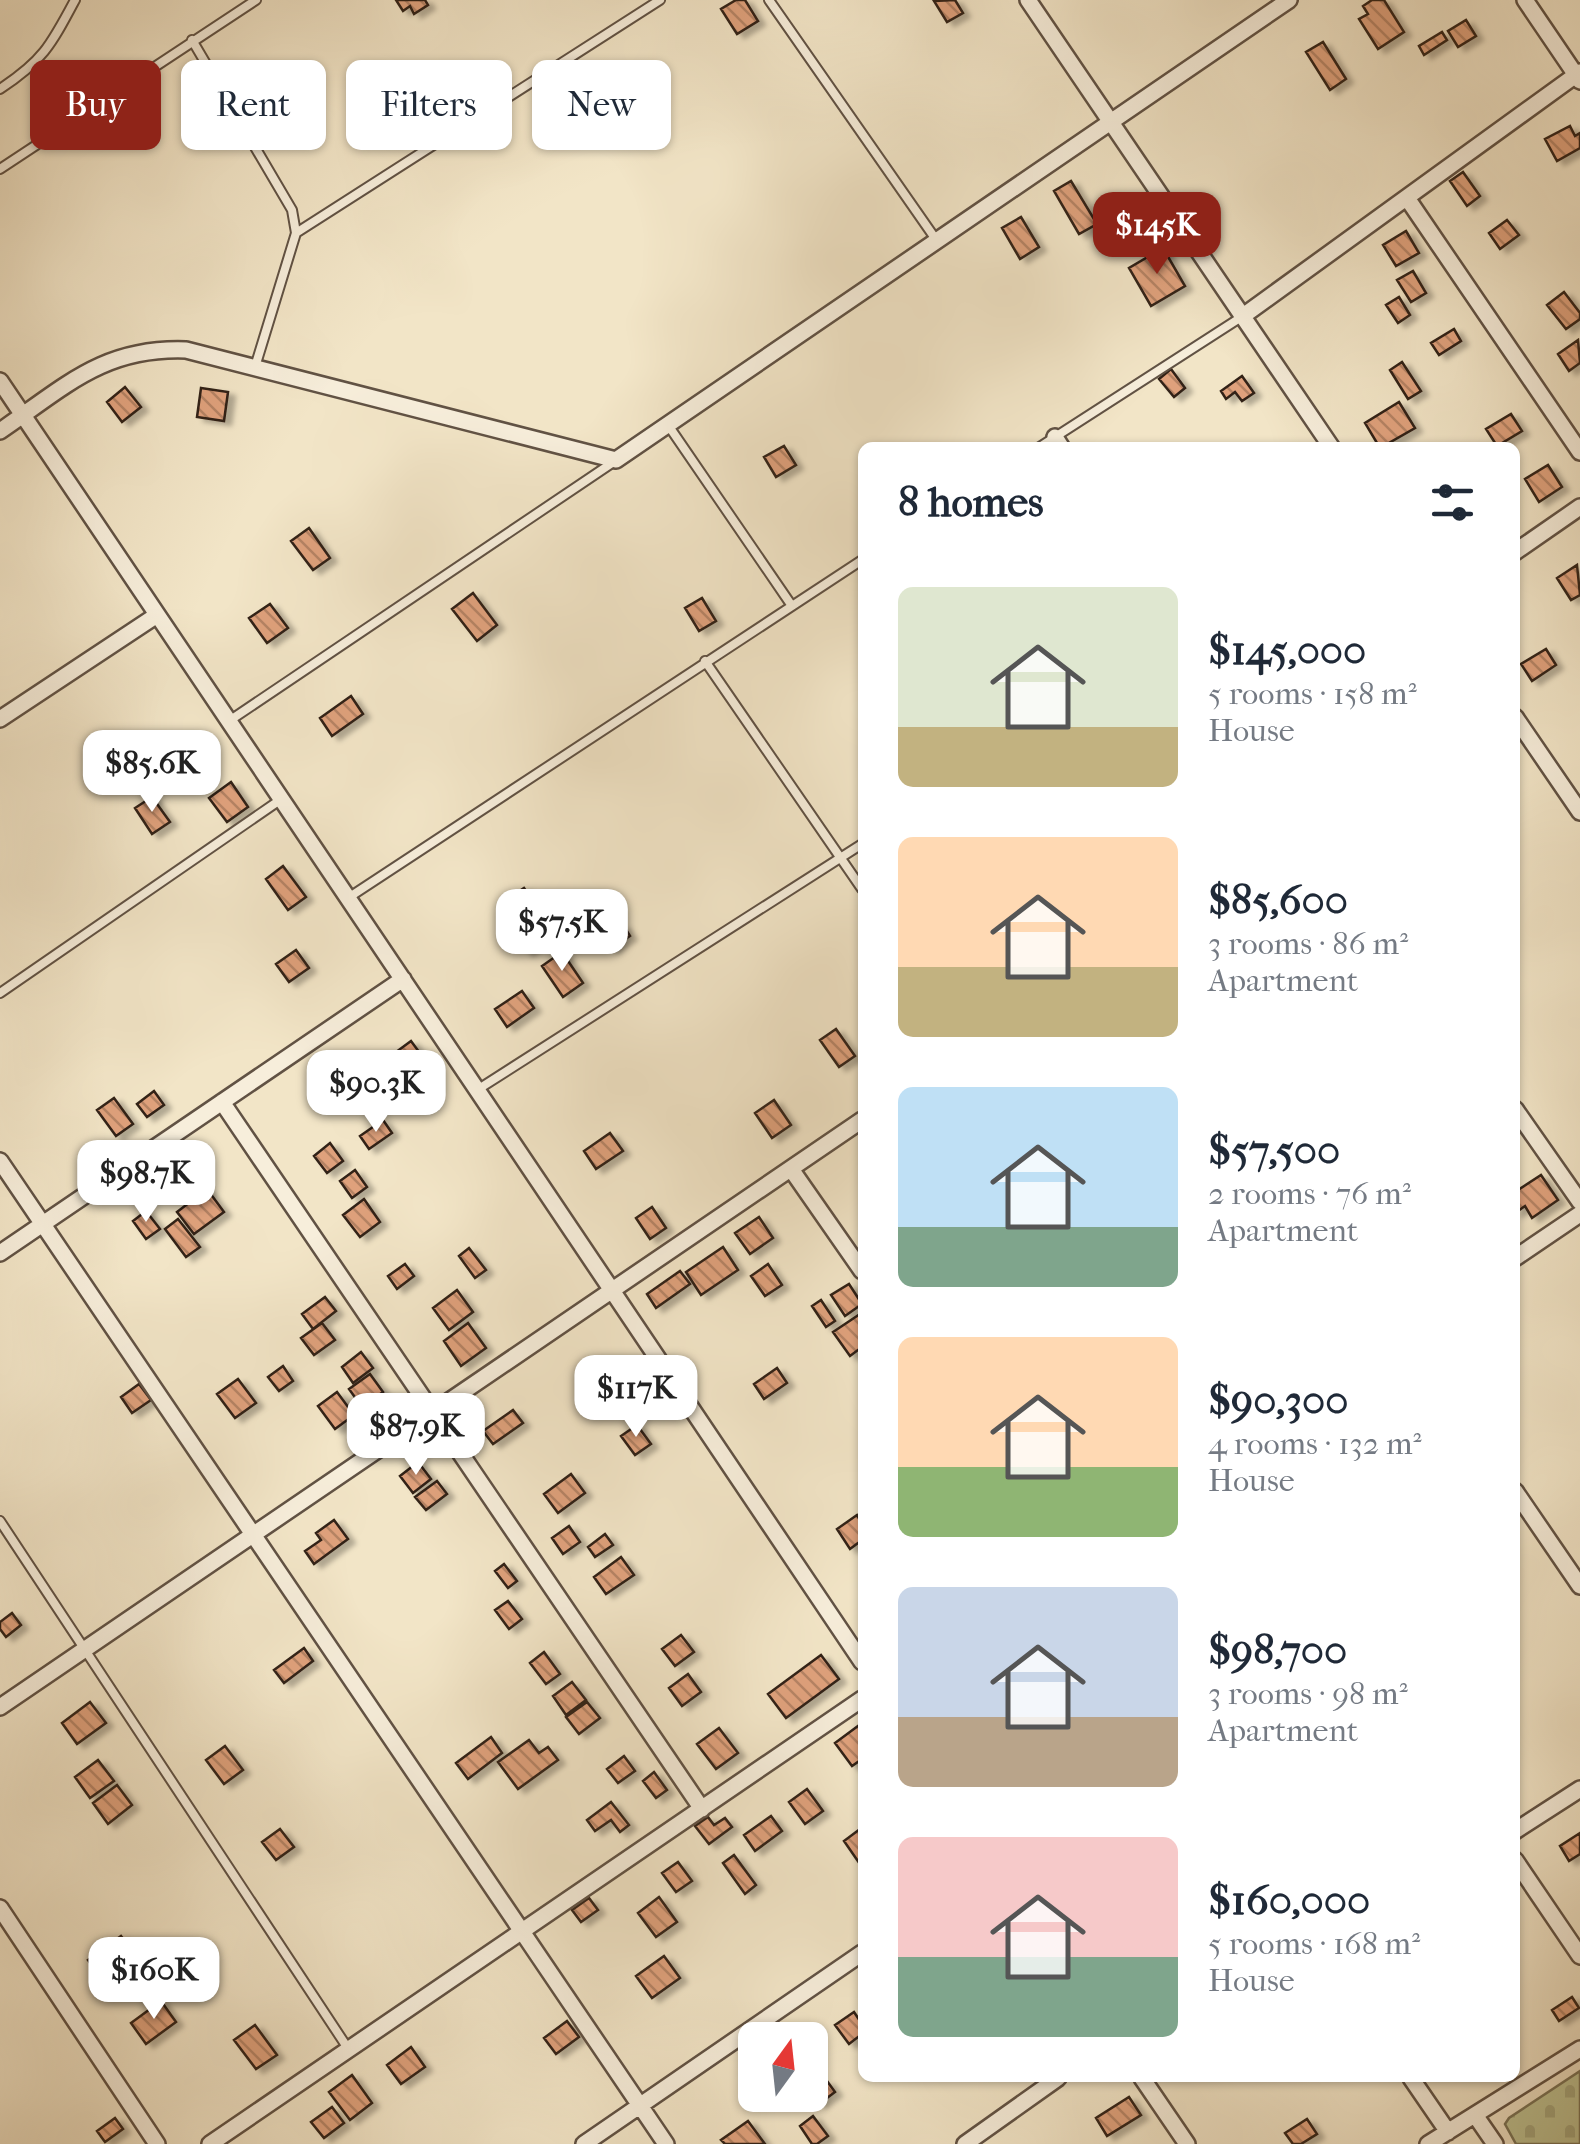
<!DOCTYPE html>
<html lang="en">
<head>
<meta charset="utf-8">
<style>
	body { margin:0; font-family:"IM FELL French Canon",serif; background:#f2f2f3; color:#1f2937; height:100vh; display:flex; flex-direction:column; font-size:38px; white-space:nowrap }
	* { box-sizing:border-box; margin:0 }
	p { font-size:32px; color:#747a83 }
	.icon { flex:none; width:55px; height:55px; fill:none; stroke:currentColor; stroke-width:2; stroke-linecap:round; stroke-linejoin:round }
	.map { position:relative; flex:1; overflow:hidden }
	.panel { position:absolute; left:858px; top:442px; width:662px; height:1640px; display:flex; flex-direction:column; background:#fff; border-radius:15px; box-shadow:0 2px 8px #0004 }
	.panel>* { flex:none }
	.guide { position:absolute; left:30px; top:60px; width:678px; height:90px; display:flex; gap:20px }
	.needle { width:65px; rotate:15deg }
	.buttons { position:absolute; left:738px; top:2022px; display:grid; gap:20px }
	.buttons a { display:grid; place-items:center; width:90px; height:90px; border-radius:15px; background:#fff; box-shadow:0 2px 8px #0004; font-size:50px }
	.price { position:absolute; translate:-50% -85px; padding:0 22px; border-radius:20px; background:#fff; color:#222; font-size:32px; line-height:65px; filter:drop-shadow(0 2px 5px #0008) }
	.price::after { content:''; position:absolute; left:50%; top:60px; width:30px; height:22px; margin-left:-15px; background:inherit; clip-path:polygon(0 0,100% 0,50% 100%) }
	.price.selected { background:#8f2418; color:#fff }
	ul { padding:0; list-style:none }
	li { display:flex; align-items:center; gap:30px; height:250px; padding:0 40px }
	li span { display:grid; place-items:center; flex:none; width:280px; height:200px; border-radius:15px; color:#555 }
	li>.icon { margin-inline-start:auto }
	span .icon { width:120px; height:120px; fill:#fffc; stroke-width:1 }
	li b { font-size:42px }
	h2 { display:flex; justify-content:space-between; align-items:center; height:120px; padding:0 40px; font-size:42px }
	.pill { padding:0 35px; border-radius:15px; background:#fff; box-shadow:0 2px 8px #0004; font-size:35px; line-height:90px }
	.pill.selected { background:#8f2418; color:#fff }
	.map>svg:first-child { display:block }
	.cemetery { fill:url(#cemetery-stones); stroke:#787256; stroke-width:2.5 }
	.building { fill:url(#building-back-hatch); stroke:#312119; stroke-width:2.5; filter:url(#shadow) }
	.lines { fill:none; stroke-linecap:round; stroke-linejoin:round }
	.service-casing { stroke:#615244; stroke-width:12 }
	.minor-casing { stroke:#615244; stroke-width:20 }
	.service { stroke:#f7eedb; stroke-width:8 }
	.minor { stroke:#f7eedb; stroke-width:15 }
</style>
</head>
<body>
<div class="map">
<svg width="1580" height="2144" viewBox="0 0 1580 2144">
	<defs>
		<pattern id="cemetery-stones" width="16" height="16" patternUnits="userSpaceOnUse" patternTransform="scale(2.5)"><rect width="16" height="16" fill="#bec393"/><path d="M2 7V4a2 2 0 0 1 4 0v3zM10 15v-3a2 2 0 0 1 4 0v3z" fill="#a4a77e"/></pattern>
		<pattern id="building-back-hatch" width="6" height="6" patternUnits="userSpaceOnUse" patternTransform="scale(2.5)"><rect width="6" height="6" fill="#dfa17b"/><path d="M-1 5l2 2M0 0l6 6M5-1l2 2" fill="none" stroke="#b58364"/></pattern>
		<filter id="shadow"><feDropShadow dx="7" dy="4" stdDeviation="2.5" flood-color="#0004"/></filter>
	</defs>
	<rect width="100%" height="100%" fill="#f2e5c7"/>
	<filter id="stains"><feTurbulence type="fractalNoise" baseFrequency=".002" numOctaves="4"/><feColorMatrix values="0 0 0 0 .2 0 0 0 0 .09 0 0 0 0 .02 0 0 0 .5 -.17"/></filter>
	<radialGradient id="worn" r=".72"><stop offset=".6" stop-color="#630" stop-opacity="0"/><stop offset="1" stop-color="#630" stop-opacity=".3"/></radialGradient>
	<path class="cemetery" d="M1580 2071V2144H1516L1505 2124 1509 2118Z"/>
	<path class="building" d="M396 0H425L428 5 414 14 410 6 403 11Z
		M736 0H745L758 21 737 34 721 9Z
		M955 0 963 13 947 22 934 1Z
		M1372 0H1384L1404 32 1378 49 1359 19 1368 14 1363 6Z
		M1466 20 1476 36 1458 47 1448 31Z
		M1442 32 1447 40 1424 55 1419 46Z
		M1323 42 1346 79 1330 90 1306 52Z
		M1570 126 1575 136 1580 133V148L1557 161 1545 139Z
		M1463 172 1480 196 1467 206 1450 181Z
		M1071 181 1097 224 1079 234 1054 191Z
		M1021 217 1039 247 1020 259 1002 228Z
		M1507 220 1519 235 1500 249 1489 233Z
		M1406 231 1419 253 1396 266 1383 245Z
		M1163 248 1185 286 1151 306 1129 268Z
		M1413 271 1426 293 1411 302 1397 280Z
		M1564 292 1580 313V319L1566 329 1547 305Z
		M1399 297 1410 315 1398 323 1386 305Z
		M1454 329 1461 341 1439 355 1431 343Z
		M1578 340 1580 363 1569 371 1558 354Z
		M1402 362 1421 391 1408 399 1390 370Z
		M1171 369 1185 388 1174 397 1159 379Z
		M1242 376 1254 393 1242 401 1235 392 1226 399 1221 391Z
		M125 387 141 407 122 422 107 402Z
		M201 388 228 392 224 421 197 417Z
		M1399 402 1415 428 1380 448 1365 423Z
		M1511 414 1522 431 1497 446 1486 429Z
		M784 446 796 465 776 477 764 457Z
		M1548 465 1562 487 1539 502 1525 479Z
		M309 528 330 558 313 570 291 541Z
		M1577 565 1580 595 1571 600 1557 578Z
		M473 593 497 625 477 641 452 609Z
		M702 598 716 621 699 631 685 608Z
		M270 604 288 628 267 643 249 618Z
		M1546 649 1556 665 1532 681 1521 664Z
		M351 696 363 714 332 736 320 718Z
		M231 782 248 807 227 822 209 798Z
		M152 797 170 822 152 834 135 808Z
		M283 866 306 897 288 910 266 879Z
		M524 888 534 902 522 910 512 896Z
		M608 923 614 931 623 925 630 936 611 949 598 930Z
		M524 924 538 944 526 952 512 932Z
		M296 950 309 968 289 982 276 964Z
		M562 952 583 983 563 997 542 966Z
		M522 991 534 1008 507 1027 495 1009Z
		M836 1029 855 1056 839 1067 820 1040Z
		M411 1041 422 1056 399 1073 388 1058Z
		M345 1057 356 1073 331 1092 319 1075Z
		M154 1091 164 1105 147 1117 137 1104Z
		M114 1098 133 1124 116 1136 97 1110Z
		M774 1100 791 1125 772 1138 755 1113Z
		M383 1120 392 1133 369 1149 360 1136Z
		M610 1133 623 1151 596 1169 584 1151Z
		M330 1143 343 1161 327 1173 314 1156Z
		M355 1170 367 1187 352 1198 340 1181Z
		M1541 1175 1558 1200 1532 1218 1525 1206 1515 1213V1192Z
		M207 1189 224 1212 194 1234 177 1212Z
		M364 1199 380 1222 360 1237 343 1215Z
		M652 1207 666 1228 650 1239 636 1218Z
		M146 1211 160 1229 146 1239 133 1221Z
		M759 1217 773 1238 750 1254 735 1233Z
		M178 1219 200 1247 186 1257 165 1229Z
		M723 1247 738 1270 701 1295 686 1272Z
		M469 1248 486 1270 475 1278 459 1256Z
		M405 1264 414 1276 397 1289 388 1276Z
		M768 1264 782 1285 765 1296 751 1276Z
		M680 1271 690 1284 656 1308 647 1294Z
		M849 1284 862 1304 845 1316 831 1295Z
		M457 1290 473 1312 449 1330 433 1308Z
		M325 1297 336 1311 313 1329 302 1314Z
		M821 1300 835 1321 826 1327 812 1306Z
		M860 1314 862 1347 850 1356 833 1332Z
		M322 1323 335 1340 314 1355 301 1338Z
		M468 1323 486 1348 461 1366 444 1341Z
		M361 1352 373 1368 353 1383 342 1367Z
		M283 1366 293 1381 279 1391 268 1377Z
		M777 1368 787 1383 764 1399 754 1384Z
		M370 1374 383 1392 362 1407 349 1389Z
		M238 1379 256 1403 235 1418 217 1394Z
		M139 1384 151 1400 132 1413 121 1397Z
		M337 1392 354 1415 335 1429 318 1406Z
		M513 1410 523 1423 493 1444 483 1431Z
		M637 1425 651 1444 635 1455 621 1436Z
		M418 1462 431 1479 413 1493 400 1476Z
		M571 1474 585 1493 558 1513 544 1494Z
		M437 1481 447 1494 426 1510 415 1497Z
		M857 1515 862 1523V1540L850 1549 837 1529Z
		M334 1520 348 1539 314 1564 305 1551 321 1540 316 1533Z
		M569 1526 580 1542 563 1554 552 1538Z
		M605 1534 613 1545 595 1557 588 1547Z
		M621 1557 634 1575 606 1594 594 1577Z
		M504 1564 517 1581 508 1588 495 1571Z
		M508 1601 522 1619 509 1629 495 1610Z
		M12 1613 21 1625 6 1637 0 1629V1622Z
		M681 1635 694 1652 675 1666 662 1649Z
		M304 1648 313 1661 284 1683 274 1670Z
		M544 1652 560 1674 546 1684 530 1663Z
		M821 1655 839 1679 786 1718 768 1694Z
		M688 1674 701 1692 682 1706 669 1688Z
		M572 1682 586 1700 566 1715 553 1696Z
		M90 1702 106 1723 77 1744 62 1723Z
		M587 1702 600 1718 579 1734 566 1717Z
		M862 1723V1759L852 1766 835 1743Z
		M719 1728 738 1753 716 1769 697 1744Z
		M491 1737 502 1753 468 1779 456 1763Z
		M529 1740 539 1753 548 1747 558 1760 518 1789 498 1762Z
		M225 1746 243 1770 224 1784 206 1760Z
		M624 1756 635 1771 618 1783 607 1769Z
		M98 1760 114 1781 90 1798 75 1777Z
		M654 1772 667 1790 656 1798 643 1781Z
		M117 1785 132 1805 108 1824 93 1803Z
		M807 1789 823 1811 805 1824 789 1802Z
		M611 1802 629 1825 620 1832 611 1820 595 1831 587 1820Z
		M771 1816 782 1831 755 1851 744 1835Z
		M708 1817 714 1825 725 1818 732 1827 709 1844 695 1826Z
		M280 1829 294 1847 276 1860 262 1842Z
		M860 1829 862 1832V1867L844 1841Z
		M1580 1833V1854L1569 1861 1560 1846Z
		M734 1855 756 1885 745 1894 723 1863Z
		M678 1862 692 1881 676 1892 662 1873Z
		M659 1897 677 1922 656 1937 638 1913Z
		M589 1898 598 1910 581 1922 572 1910Z
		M121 1936 136 1955 103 1980 88 1960Z
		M664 1956 680 1978 652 1998 636 1976Z
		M1572 1997 1579 2008 1559 2021 1552 2010Z
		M161 2001 176 2022 146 2044 131 2023Z
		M854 2012 862 2024V2034L849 2044 835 2025Z
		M567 2021 579 2037 556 2054 544 2038Z
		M255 2025 277 2055 256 2069 234 2040Z
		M411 2047 425 2067 401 2084 387 2065Z
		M352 2075 372 2103 350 2120 329 2092Z
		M827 2081 835 2092 819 2104 811 2092Z
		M1129 2097 1141 2115 1107 2136 1096 2118Z
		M332 2107 344 2123 324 2138 311 2122Z
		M813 2116 828 2136 817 2144H812L800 2126Z
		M115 2118 123 2129 105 2142 97 2131Z
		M1307 2119 1317 2134 1301 2144H1293L1285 2133Z
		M748 2121 765 2144H725L721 2140Z"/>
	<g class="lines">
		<g class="service-casing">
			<path id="service" d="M769 0 937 241
				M192 40 292 210 296 233 255 367
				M0 89C43 61 51 45 75 0
				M0 169 256 0
				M296 233 660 0
				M668 425 792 606
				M1038 448 1243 316
				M705 661 862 889
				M229 721 615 461
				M348 898 862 560
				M0 993 280 800
				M477 1090 862 844
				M0 1521 349 2050"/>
		</g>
		<g class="minor-casing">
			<path id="minor" d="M1028 0 1332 448
				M1525 0 1580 81
				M1407 198 1580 452
				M1243 316 1580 72
				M0 381 862 1662
				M0 431C65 387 103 347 186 350L616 460 1289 0
				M1055 437 1062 448
				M1515 552 1580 507
				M1515 717 1580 812
				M0 719 157 615
				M222 1102 702 1809
				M1515 1109 1580 1202
				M0 1161 666 2144
				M791 1169 862 1271
				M0 1253 403 979
				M1515 1258 1580 1214
				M1515 1491 1580 1586
				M0 1707 862 1120
				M1515 1831 1580 1789
				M1515 1860 1580 1956
				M0 1908 157 2144
				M1142 2078 1187 2144
				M1411 2078 1448 2132
				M1475 2115 1495 2144
				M210 2144 862 1699
				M584 2144 862 1953
				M965 2144 1058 2078
				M1428 2144 1580 2049"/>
		</g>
		<use href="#service" class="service"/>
		<use href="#minor" class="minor"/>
	</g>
	<rect width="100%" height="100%" filter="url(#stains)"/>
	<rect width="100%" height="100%" fill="url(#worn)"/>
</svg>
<div class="buttons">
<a><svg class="needle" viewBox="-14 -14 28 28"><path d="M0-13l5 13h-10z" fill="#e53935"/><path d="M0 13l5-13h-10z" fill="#747a83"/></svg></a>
</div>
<b class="price selected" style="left:1157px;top:277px">$145K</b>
<b class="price" style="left:152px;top:815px">$85.6K</b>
<b class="price" style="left:562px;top:974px">$57.5K</b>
<b class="price" style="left:376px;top:1135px">$90.3K</b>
<b class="price" style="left:146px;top:1225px">$98.7K</b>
<b class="price" style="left:636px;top:1440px">$117K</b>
<b class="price" style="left:416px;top:1478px">$87.9K</b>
<b class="price" style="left:154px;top:2022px">$160K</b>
<div class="guide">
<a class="pill selected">Buy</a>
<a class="pill">Rent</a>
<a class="pill">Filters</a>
<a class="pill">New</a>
</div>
<section class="panel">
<h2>8 homes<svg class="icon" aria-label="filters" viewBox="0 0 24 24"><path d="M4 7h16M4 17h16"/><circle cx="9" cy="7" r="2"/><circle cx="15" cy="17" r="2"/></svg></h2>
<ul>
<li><span style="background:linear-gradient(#dfe7d0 70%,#c2b280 0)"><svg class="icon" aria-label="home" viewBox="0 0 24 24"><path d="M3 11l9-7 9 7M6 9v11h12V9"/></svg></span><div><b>$145,000</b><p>5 rooms · 158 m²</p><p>House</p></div></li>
<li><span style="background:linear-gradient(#ffd9b3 65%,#c2b280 0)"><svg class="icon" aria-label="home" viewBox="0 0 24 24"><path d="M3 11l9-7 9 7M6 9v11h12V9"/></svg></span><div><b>$85,600</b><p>3 rooms · 86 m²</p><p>Apartment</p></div></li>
<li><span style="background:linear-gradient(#bfe0f5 70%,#7fa58c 0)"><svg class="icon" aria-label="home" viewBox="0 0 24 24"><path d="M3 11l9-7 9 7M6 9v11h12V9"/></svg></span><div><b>$57,500</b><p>2 rooms · 76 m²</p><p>Apartment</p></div></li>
<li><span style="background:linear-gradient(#ffd9b3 65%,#8fb573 0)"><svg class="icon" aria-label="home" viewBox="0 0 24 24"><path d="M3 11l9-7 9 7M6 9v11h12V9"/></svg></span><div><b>$90,300</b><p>4 rooms · 132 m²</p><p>House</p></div></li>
<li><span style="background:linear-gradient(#c9d6e8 65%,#b9a48a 0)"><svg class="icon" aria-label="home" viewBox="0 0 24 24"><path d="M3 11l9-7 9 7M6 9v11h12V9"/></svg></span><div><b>$98,700</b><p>3 rooms · 98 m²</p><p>Apartment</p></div></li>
<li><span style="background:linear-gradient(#f6c9c9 60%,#7fa58c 0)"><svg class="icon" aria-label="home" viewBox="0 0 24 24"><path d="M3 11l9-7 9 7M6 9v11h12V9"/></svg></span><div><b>$160,000</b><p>5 rooms · 168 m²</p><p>House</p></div></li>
</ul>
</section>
</div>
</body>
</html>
